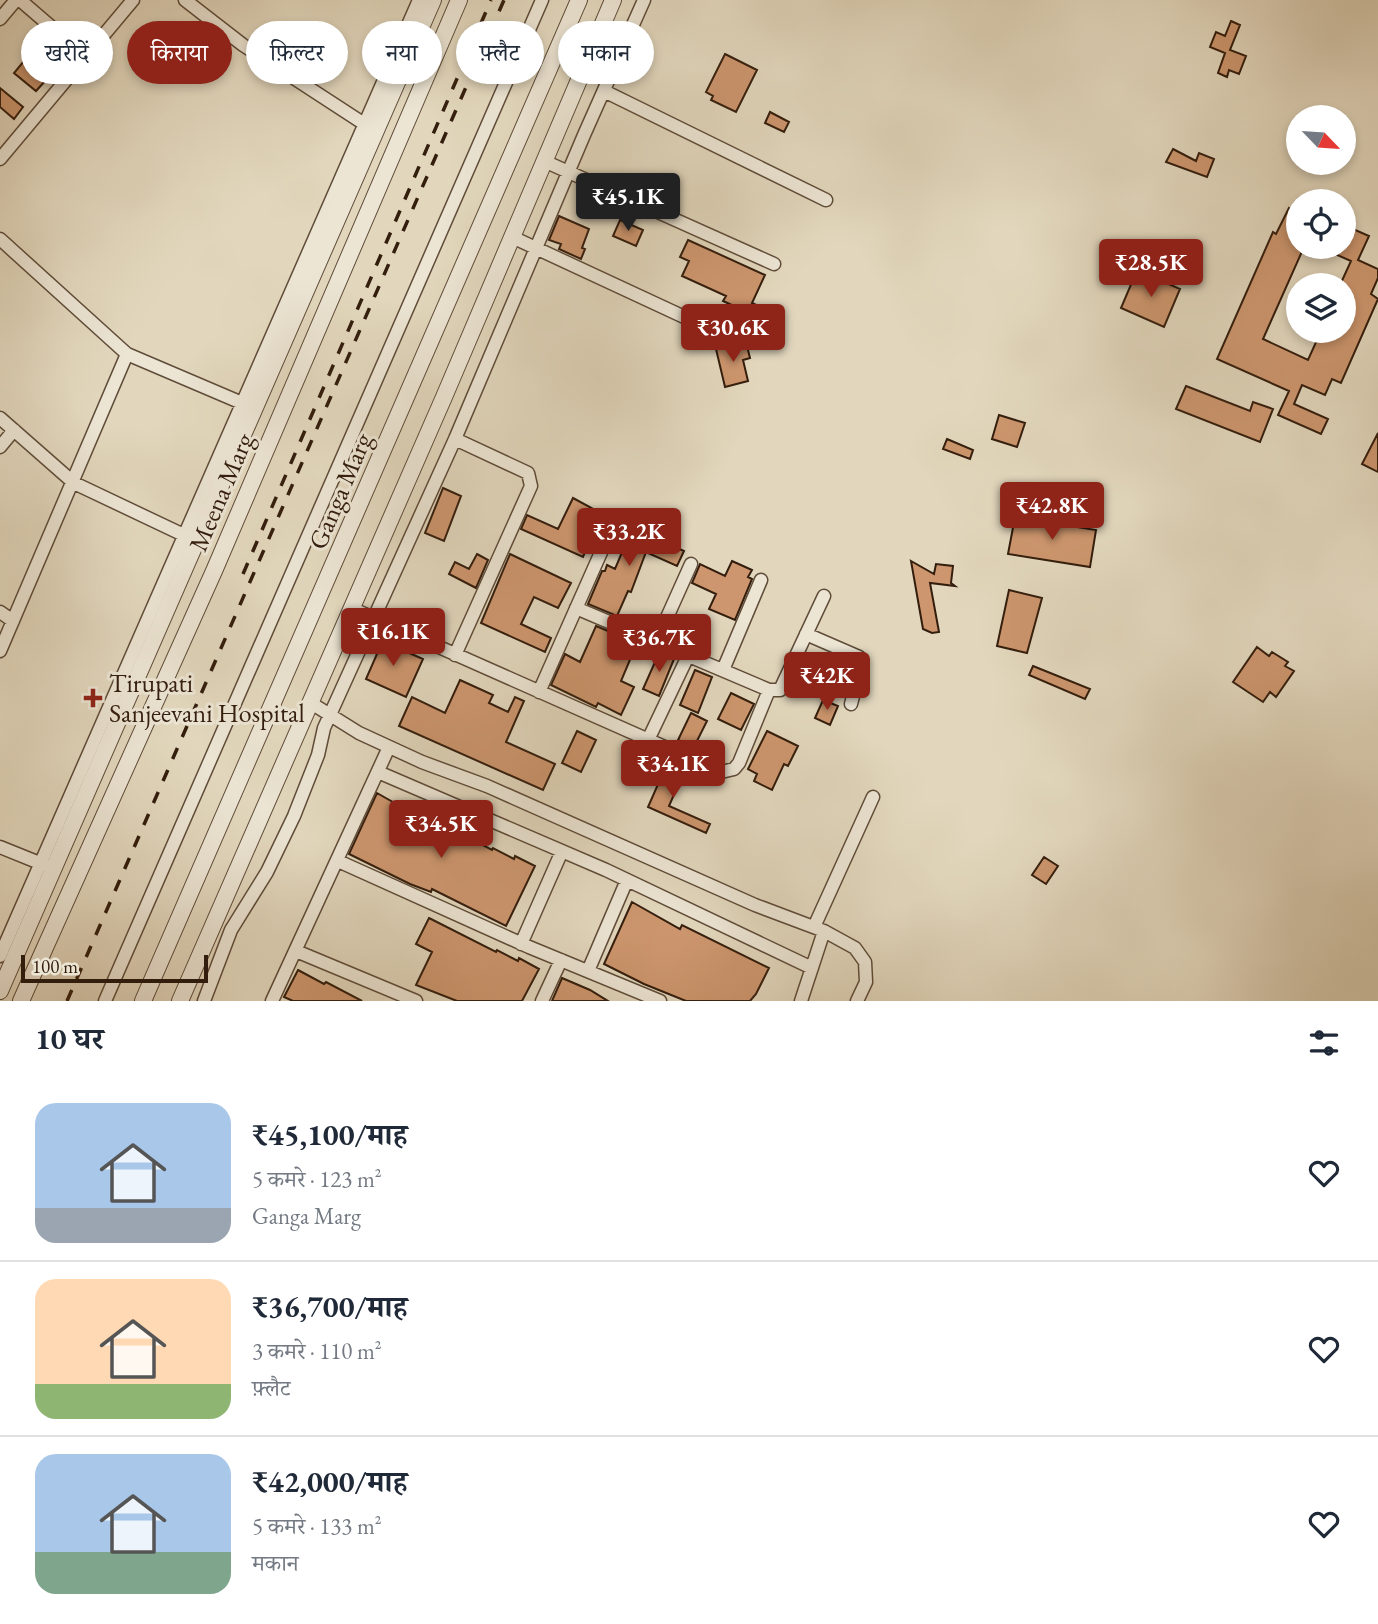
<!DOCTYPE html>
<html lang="hi">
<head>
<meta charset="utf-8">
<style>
	body { margin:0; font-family:"EB Garamond","Noto Serif Devanagari",serif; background:#f6f6f7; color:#1f2937; height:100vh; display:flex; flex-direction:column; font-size:26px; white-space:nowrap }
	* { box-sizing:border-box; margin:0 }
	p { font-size:23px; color:#747a83 }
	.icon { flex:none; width:38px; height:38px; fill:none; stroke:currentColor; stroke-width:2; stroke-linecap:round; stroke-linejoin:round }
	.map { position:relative; height:1001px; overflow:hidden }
	.side { display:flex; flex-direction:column; background:#fff; flex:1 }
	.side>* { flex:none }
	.guide { position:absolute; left:21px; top:21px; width:700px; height:63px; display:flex; gap:14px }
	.needle { width:46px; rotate:115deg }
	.fabs { position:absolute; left:1286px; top:105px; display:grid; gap:14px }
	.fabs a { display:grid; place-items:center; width:70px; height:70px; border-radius:50%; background:#fff; box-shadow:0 4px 10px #0003; font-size:35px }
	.scale { position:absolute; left:21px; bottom:18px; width:187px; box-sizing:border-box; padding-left:7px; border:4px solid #331d0d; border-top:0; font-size:19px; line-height:24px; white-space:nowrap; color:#331d0d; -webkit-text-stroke:5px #ece5d4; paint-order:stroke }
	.price { position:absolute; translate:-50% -60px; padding:0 16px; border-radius:7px; background:#8f2418; color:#fff; font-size:23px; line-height:46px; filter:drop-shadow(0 2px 4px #0008) }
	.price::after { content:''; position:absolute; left:50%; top:42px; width:21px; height:16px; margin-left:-10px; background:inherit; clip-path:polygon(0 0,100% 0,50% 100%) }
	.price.selected { background:#222; color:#fff }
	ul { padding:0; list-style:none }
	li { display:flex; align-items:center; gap:21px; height:175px; padding:0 35px }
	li+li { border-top:2px solid #e0e1e3 }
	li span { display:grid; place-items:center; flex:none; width:196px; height:140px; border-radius:21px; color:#555 }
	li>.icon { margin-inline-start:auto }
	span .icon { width:84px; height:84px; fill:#fffc; stroke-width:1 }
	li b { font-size:30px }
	h2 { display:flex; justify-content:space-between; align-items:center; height:84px; padding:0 35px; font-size:30px }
	.tag { padding:0 24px; border-radius:32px; background:#fff; box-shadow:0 4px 10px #0003; font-size:24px; line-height:63px }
	.tag.selected { background:#8f2418; color:#fff }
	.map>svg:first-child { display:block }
	.building { fill:#cd966e; stroke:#331d0d; stroke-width:2 }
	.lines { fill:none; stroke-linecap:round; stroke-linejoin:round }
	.minor-casing { stroke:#5f4c39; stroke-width:15 }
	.tertiary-casing { stroke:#5f4c39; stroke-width:18 }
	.minor { stroke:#ece5d4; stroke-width:12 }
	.tertiary { stroke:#ece5d4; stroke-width:16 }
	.rail { stroke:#331d0d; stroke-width:3.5; stroke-dasharray:12 12; stroke-linecap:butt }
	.poi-dot { fill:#8f2418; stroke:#ece5d4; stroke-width:2.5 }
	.labels { text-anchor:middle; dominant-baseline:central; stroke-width:6; stroke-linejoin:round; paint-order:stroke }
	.street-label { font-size:26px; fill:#331d0d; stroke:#ece5d4 }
	.poi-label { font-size:26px; fill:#331d0d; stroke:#ece5d4; text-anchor:start }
</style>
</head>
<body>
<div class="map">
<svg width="1378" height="1001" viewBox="0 0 1378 1001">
	<rect width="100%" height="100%" fill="#e2d7bd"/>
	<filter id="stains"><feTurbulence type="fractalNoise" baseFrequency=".00286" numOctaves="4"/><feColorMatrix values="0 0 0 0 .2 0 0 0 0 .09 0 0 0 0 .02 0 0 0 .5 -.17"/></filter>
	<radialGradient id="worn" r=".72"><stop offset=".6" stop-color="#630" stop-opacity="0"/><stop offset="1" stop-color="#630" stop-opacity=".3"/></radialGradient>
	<path class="building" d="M1231 21 1240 25 1230 50 1246 56 1239 74 1229 70 1227 77 1218 73 1225 53 1210 47 1216 32 1225 36Z
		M725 54 757 70 736 112 711 100 713 96 706 92Z
		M24 61 46 80 36 91 14 73Z
		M0 88 23 107 14 119 0 107Z
		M770 112 789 122 784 132 765 123Z
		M1173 149 1196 161 1199 153 1214 159 1207 177 1166 162Z
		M1289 208 1298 213V247H1304L1263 339 1308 360 1321 331H1344V285H1340L1351 261 1319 247H1344V225L1369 236 1358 260 1378 269V278L1371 294 1378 299 1341 383 1332 379 1325 395 1302 385 1294 404 1328 419 1321 434 1278 415 1289 391 1217 359 1273 232 1276 234Z
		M559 216 589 229 582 248 585 249 581 259 559 249 561 244 549 240Z
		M620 220 643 230 636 246 613 236Z
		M688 240 765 275 752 303 767 310 762 319 723 301 726 296 682 276 689 261 680 257Z
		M1146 274 1180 289 1164 327 1121 308 1135 275 1144 279Z
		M746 342 750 358 743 360 748 381 725 387 716 349Z
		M1186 386 1250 411 1253 402 1273 409 1260 442 1176 409Z
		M999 415 1025 423 1017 447 992 439Z
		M1378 433V472L1362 464Z
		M947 439 973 450 970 459 943 449Z
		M443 488 461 496 444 541 425 533Z
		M573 498 608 517 601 531 598 530 595 537 592 536 583 557 521 529 527 515 558 529Z
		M1015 517 1096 530 1090 567 1008 554Z
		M623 523 684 551 677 566 646 552 631 592 628 591 617 616 588 604 602 571H605L607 565 615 569 626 543 617 538Z
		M477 554 488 560 476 588 449 574 455 562 469 569Z
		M510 554 571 583 558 608 534 597 521 624 551 638 545 652 481 623Z
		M732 561 752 570 748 577 752 579 735 620 709 609 716 594 692 583 700 564 725 576Z
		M911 561 934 574 936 564 953 566 951 583 955 586 930 583 939 632 932 633 923 629Z
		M1009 590 1042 598 1027 653 997 646Z
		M677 616 690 621 681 643 668 637Z
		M596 626 637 643 621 681 634 687 621 715 598 703 596 707 551 685 565 654 580 662Z
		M375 638 423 659 406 697 366 679 377 654 369 650Z
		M1257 647 1269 656 1272 652 1288 662 1285 666 1294 671 1276 697 1270 692 1263 702 1233 682Z
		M659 653 674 659 659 696 643 689Z
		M1033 666 1090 689 1085 699 1029 675Z
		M695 670 712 677 698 713 680 705Z
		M460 680 493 695 489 703 508 712 515 697 524 701 506 742 555 764 543 790 399 726 412 697 445 713Z
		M731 693 754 704 741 730 718 719Z
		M823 700 838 706 830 725 815 718Z
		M691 713 707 721 694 747 678 740Z
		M577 731 596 740 581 772 562 763Z
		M767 731 798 746 788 766 784 764 772 790 754 781 757 774 748 769Z
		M666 766 683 774 669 806 710 824 706 833 648 807Z
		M377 793 423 819 425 815 492 850 493 848 514 859 515 856 535 866 506 926 432 889 431 892 410 884 349 854Z
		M1044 857 1058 866 1046 884 1032 875Z
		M632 902 680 929 682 925 769 968 756 994 750 1001H686L644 984 604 964Z
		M429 918 496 952 497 950 518 961 519 958 539 969 522 1001H457L416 985 432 952 416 944Z
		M298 970 324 984 326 982 362 1001H293L284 997Z
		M562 978 590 990 608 1001H552Z"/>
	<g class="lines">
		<g class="minor-casing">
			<path id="minor" d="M20 0 85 56
				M185 0 243 45 372 129
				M0 19 16 0
				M593 46 619 57
				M604 91 826 200
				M0 159 133 0
				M544 161 774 264
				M512 237 695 322
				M0 239 127 354 249 406
				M0 418 74 483 190 538
				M455 439 528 473 531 486 455 655
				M0 447 14 430
				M351 608 721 772 734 769 739 763 769 690H780L824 596
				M576 608 769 690
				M0 612 13 621
				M806 634 859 657 862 661 851 704
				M656 642 691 564
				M0 651 127 354
				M723 670 761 580
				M539 692 614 523
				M311 703 359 733 422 762 487 786 755 905 824 931 855 948 865 962 866 982 857 1001
				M648 740 688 656
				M378 772 606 870 812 968
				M0 847 47 866
				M338 861 529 947 660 1001
				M814 927 873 797
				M521 944 562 851
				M296 951 416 1001
				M0 956 419 0
				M588 971 627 880
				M105 1001 542 0
				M204 1001 231 930 267 872 294 816 318 755 324 728 455 439 584 135 644 0
				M272 1001 389 747
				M542 1001 561 960
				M801 1001 824 931"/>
		</g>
		<g class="tertiary-casing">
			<path id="tertiary" d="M0 991 433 0
				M21 1001 214 571 459 0
				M143 1001 579 0
				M180 1001 444 397 613 0"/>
		</g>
		<use href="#minor" class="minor"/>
		<use href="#tertiary" class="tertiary"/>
		<path class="rail" d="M243 574 491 0
			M67 1001 504 0"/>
	</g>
	<path class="poi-dot" d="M89.5 687.5h7v7h7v7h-7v7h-7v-7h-7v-7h7z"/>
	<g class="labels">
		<g class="street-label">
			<text transform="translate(340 491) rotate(-67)">Ganga Marg</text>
			<text transform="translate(221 492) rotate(-67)">Meena Marg</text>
		</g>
		<g class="poi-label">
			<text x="109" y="683">Tirupati<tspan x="109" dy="30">Sanjeevani Hospital</tspan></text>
		</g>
	</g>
	<rect width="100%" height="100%" filter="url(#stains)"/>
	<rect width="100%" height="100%" fill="url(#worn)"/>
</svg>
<div class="fabs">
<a><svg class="needle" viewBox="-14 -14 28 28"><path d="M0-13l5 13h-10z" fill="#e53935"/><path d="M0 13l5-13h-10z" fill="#747a83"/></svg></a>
<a><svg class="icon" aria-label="locate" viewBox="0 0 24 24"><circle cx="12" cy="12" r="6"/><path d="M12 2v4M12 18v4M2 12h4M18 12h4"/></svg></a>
<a><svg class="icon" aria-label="layers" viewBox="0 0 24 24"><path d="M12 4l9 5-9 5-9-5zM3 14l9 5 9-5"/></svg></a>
</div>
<div class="scale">100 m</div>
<b class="price selected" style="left:628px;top:233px">₹45.1K</b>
<b class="price" style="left:1151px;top:299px">₹28.5K</b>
<b class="price" style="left:733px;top:364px">₹30.6K</b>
<b class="price" style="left:1052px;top:542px">₹42.8K</b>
<b class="price" style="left:629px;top:568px">₹33.2K</b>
<b class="price" style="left:393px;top:668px">₹16.1K</b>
<b class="price" style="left:659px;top:674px">₹36.7K</b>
<b class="price" style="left:827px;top:712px">₹42K</b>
<b class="price" style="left:673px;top:800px">₹34.1K</b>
<b class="price" style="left:441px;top:860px">₹34.5K</b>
<div class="guide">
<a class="tag">खरीदें</a>
<a class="tag selected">किराया</a>
<a class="tag">फ़िल्टर</a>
<a class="tag">नया</a>
<a class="tag">फ़्लैट</a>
<a class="tag">मकान</a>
</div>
</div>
<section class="side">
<h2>10 घर<svg class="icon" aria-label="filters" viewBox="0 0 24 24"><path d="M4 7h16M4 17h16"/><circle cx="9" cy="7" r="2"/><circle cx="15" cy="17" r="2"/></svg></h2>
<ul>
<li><span style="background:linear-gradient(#a9c7e8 75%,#9aa5b1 0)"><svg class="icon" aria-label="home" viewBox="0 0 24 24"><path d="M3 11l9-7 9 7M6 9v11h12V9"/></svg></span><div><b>₹45,100/माह</b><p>5 कमरे · 123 m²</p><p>Ganga Marg</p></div><svg class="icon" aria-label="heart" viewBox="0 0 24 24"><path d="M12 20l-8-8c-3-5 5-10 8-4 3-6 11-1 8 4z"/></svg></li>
<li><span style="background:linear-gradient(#ffd9b3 75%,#8fb573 0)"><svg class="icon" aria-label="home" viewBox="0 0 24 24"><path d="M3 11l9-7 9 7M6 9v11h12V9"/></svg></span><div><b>₹36,700/माह</b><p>3 कमरे · 110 m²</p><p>फ़्लैट</p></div><svg class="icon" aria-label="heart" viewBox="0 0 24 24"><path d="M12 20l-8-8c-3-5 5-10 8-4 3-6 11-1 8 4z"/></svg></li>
<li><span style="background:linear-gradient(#a9c7e8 70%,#7fa58c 0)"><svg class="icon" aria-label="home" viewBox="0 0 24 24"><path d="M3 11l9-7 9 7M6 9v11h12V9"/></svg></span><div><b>₹42,000/माह</b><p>5 कमरे · 133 m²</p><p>मकान</p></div><svg class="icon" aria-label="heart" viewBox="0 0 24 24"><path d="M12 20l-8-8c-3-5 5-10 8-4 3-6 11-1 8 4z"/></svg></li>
</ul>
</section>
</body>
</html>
